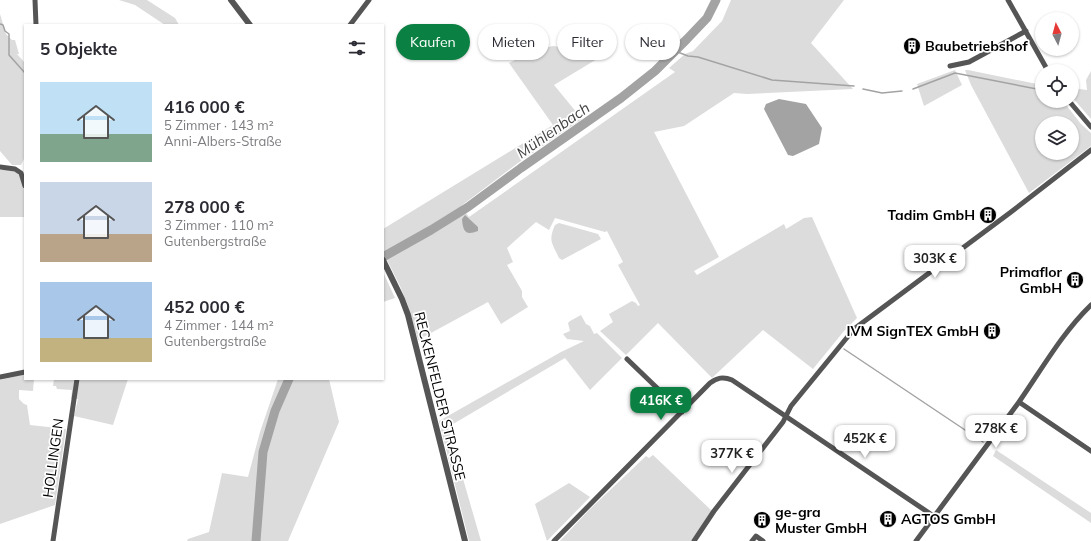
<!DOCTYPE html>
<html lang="de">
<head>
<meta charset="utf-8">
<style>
	body { margin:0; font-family:Mulish,sans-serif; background:#f2f2f3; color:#2b2b33; height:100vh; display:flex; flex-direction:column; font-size:15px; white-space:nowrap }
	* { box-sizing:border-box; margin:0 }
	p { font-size:13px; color:#7c7c81 }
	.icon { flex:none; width:22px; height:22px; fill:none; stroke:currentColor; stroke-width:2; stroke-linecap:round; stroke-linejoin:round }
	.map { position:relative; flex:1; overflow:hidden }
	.side { position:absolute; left:24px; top:24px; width:360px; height:356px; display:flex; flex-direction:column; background:#fff; border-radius:0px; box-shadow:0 1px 3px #0004 }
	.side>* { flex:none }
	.banner { position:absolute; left:396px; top:24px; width:380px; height:36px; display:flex; gap:8px }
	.needle { width:26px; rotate:354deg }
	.controls { position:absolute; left:1035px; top:12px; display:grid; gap:8px }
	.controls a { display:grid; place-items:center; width:44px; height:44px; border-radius:50%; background:#fff; box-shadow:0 1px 3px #0004; font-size:20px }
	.price { position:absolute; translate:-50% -34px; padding:0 9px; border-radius:8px; background:#fff; color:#222; font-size:13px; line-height:26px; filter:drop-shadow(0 1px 2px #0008) }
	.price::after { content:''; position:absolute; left:50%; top:24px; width:12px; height:9px; margin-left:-6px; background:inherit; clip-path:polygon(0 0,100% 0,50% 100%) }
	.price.active { background:#0b8043; color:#fff }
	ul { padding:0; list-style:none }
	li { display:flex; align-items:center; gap:12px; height:100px; padding:0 16px }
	li span { display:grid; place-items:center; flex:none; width:112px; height:80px; border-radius:0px; color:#555 }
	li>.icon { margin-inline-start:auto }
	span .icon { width:48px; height:48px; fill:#fffc; stroke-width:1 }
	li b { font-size:17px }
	h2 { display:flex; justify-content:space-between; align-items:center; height:48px; padding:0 16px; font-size:17px }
	.chip { padding:0 14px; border-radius:18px; background:#fff; box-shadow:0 1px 3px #0004; font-size:14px; line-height:36px }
	.chip.active { background:#0b8043; color:#fff }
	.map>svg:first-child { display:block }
	.green { fill:#dcdcdc; fill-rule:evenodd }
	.water { fill:#a3a3a3 }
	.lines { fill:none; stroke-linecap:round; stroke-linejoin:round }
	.stream { stroke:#a3a3a3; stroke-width:1.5 }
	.river { stroke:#a3a3a3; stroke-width:9 }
	.minor { stroke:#555; stroke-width:5 }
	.tertiary { stroke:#555; stroke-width:6 }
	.labels { text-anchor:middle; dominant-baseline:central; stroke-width:3.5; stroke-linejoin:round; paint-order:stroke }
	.poi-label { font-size:14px; font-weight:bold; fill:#000; stroke:#fff; text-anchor:start }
	.street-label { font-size:14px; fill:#000; stroke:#fff }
	.water-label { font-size:15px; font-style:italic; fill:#444; stroke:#fff }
</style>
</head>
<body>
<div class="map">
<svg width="1091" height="541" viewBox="0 0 1091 541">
	<rect width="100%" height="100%" fill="#fff"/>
	<path class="green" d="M119 0H147L175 18 179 25H165L135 5Z
		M731 0H844L811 43 853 89 747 94 734 93 684 126 654 132 719 257 694 271 697 275 784 224 786 229 804 218 812 217 857 318 844 331 813 369 763 330 712 378 658 323 626 355 600 331 613 322 609 314 632 301 636 303 638 306 640 305 618 265 623 262 607 231 605 232 555 218 549 230 536 222 507 248 513 262 507 265 522 291V297L528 307 501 324 488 302 418 340 407 303 400 286 383 252V229L553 125 509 63 535 50 553 46 589 51 597 59 554 85 582 119 518 163 461 206 469 217 675 72 669 68 685 54 693 51 722 21Z
		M0 14 6 34 12 40H15L19 54H17L25 63V157L21 165H12L0 151Z
		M955 70 962 85 924 106 917 84Z
		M965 70H968L1042 85V101H1063L1081 124 1091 133V146L1029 193 971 85ZM1042 123H1072V153H1042Z
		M1091 71V119L1072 97V88L1087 90 1086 80Z
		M0 170C6 170 14 169 18 174 26 182 25 206 25 217H0Z
		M559 223 598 234 601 239 562 260 559 258C552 243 548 241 555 225Z
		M383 272 395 298 383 302Z
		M581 315 586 324 590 326 594 334 597 333 622 358 590 390 565 358 448 427 481 541H469L439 421 561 352 584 341 567 339 563 334 570 331 568 323 570 321Z
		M25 374V379H34L33 391 19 390V399L24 404 27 405 30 425 66 429 55 505 0 524V380Z
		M54 379H128L113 425 74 416 78 399H71L72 390 57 389 56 386H53Z
		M278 379H329L339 422 288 541H187L188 539 209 532 222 473 248 477 260 432Z
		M996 450 1091 513V523L993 456Z
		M653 455 712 511 691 541H560L589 510 646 456 649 458Z
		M569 483 590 497 547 541 535 504Z"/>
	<path class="water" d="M779 99 806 104 822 128 819 144 793 156 788 155 764 109 766 104Z
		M465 215 478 227V231C465 236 463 231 462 219Z"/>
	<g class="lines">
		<path class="stream" d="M0 24 3 25 5 31 9 34V55L25 73
			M675 51 688 56 698 57 772 80 854 86
			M863 89 882 93 902 91
			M913 89 955 73 1042 90
			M844 349 983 442"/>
		<path class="river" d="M383 257 431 230 468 207 521 168 621 98 655 71 687 39 707 18 716 0
			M256 541 263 452 275 411 289 379"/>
		<path class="minor" d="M35 0 36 25
			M1008 0 1048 71
			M350 25 369 0
			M950 66 969 62 1026 31
			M1069 101 1091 127
			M0 167 15 169 21 173 25 186
			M627 359 682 412
			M0 377 25 372
			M1019 402C1042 369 1062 333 1091 305
			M53 541 77 379
			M554 541 710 383C717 378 723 376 732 380L935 517
			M694 541 714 511 783 422 791 406 854 329 1011 212 1091 150
			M752 541 756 536 763 541
			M916 541 1019 402 1091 451"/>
		<path class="tertiary" d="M231 0 250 25
			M383 260 402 299 408 315 465 541"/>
	</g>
	<defs>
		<g id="building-disc" transform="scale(0.9)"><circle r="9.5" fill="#000" stroke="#fff"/><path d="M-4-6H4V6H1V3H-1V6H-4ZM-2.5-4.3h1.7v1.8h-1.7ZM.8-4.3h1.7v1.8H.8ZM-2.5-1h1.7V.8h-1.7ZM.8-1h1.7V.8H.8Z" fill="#fff"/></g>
	</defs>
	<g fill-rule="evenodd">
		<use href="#building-disc" x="912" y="46"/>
		<use href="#building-disc" x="988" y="215"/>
		<use href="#building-disc" x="1075" y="280"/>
		<use href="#building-disc" x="992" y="331"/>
		<use href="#building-disc" x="888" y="519"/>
		<use href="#building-disc" x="762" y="520"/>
	</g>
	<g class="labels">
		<g class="poi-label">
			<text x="925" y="46">Baubetriebshof</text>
			<text x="975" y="215" text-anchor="end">Tadim GmbH</text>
			<text x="1062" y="272" text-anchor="end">Primaflor<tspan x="1062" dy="16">GmbH</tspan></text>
			<text x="979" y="331" text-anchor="end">IVM SignTEX GmbH</text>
			<text x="775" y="512">ge-gra<tspan x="775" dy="16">Muster GmbH</tspan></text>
			<text x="901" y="519">AGTOS GmbH</text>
		</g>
		<g class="street-label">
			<text transform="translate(440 396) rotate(76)">RECKENFELDER STRASSE</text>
			<text transform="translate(53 458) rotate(-82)">HOLLINGEN</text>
		</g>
		<g class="water-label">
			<text transform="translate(553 130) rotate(-35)">Mühlenbach</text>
		</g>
	</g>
</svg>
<div class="controls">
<a><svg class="needle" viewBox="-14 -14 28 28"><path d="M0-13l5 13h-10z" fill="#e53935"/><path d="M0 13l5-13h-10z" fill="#7c7c81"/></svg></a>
<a><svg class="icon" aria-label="locate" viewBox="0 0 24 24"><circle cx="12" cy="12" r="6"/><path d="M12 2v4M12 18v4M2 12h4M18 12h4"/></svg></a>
<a><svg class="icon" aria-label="layers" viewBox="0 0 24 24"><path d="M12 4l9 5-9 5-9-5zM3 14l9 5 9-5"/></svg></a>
</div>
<b class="price" style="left:935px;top:279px">303K €</b>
<b class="price active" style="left:661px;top:421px">416K €</b>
<b class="price" style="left:996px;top:449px">278K €</b>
<b class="price" style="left:865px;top:459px">452K €</b>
<b class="price" style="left:732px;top:474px">377K €</b>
<div class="banner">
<a class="chip active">Kaufen</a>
<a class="chip">Mieten</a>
<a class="chip">Filter</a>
<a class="chip">Neu</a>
</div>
<section class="side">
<h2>5 Objekte<svg class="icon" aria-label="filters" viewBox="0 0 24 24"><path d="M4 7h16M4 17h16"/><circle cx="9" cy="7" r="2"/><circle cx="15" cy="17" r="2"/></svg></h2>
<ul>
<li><span style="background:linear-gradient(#bfe0f5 65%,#7fa58c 0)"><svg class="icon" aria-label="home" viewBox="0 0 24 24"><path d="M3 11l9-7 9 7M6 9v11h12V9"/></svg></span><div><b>416 000 €</b><p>5 Zimmer · 143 m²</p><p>Anni-Albers-Straße</p></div></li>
<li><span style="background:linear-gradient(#c9d6e8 65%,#b9a48a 0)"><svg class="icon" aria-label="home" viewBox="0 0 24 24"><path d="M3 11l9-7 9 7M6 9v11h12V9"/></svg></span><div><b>278 000 €</b><p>3 Zimmer · 110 m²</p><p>Gutenbergstraße</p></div></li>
<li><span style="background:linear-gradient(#a9c7e8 70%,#c2b280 0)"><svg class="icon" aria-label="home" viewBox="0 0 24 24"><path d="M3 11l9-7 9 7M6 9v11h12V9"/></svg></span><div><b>452 000 €</b><p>4 Zimmer · 144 m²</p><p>Gutenbergstraße</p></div></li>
</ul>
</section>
</div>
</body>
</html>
